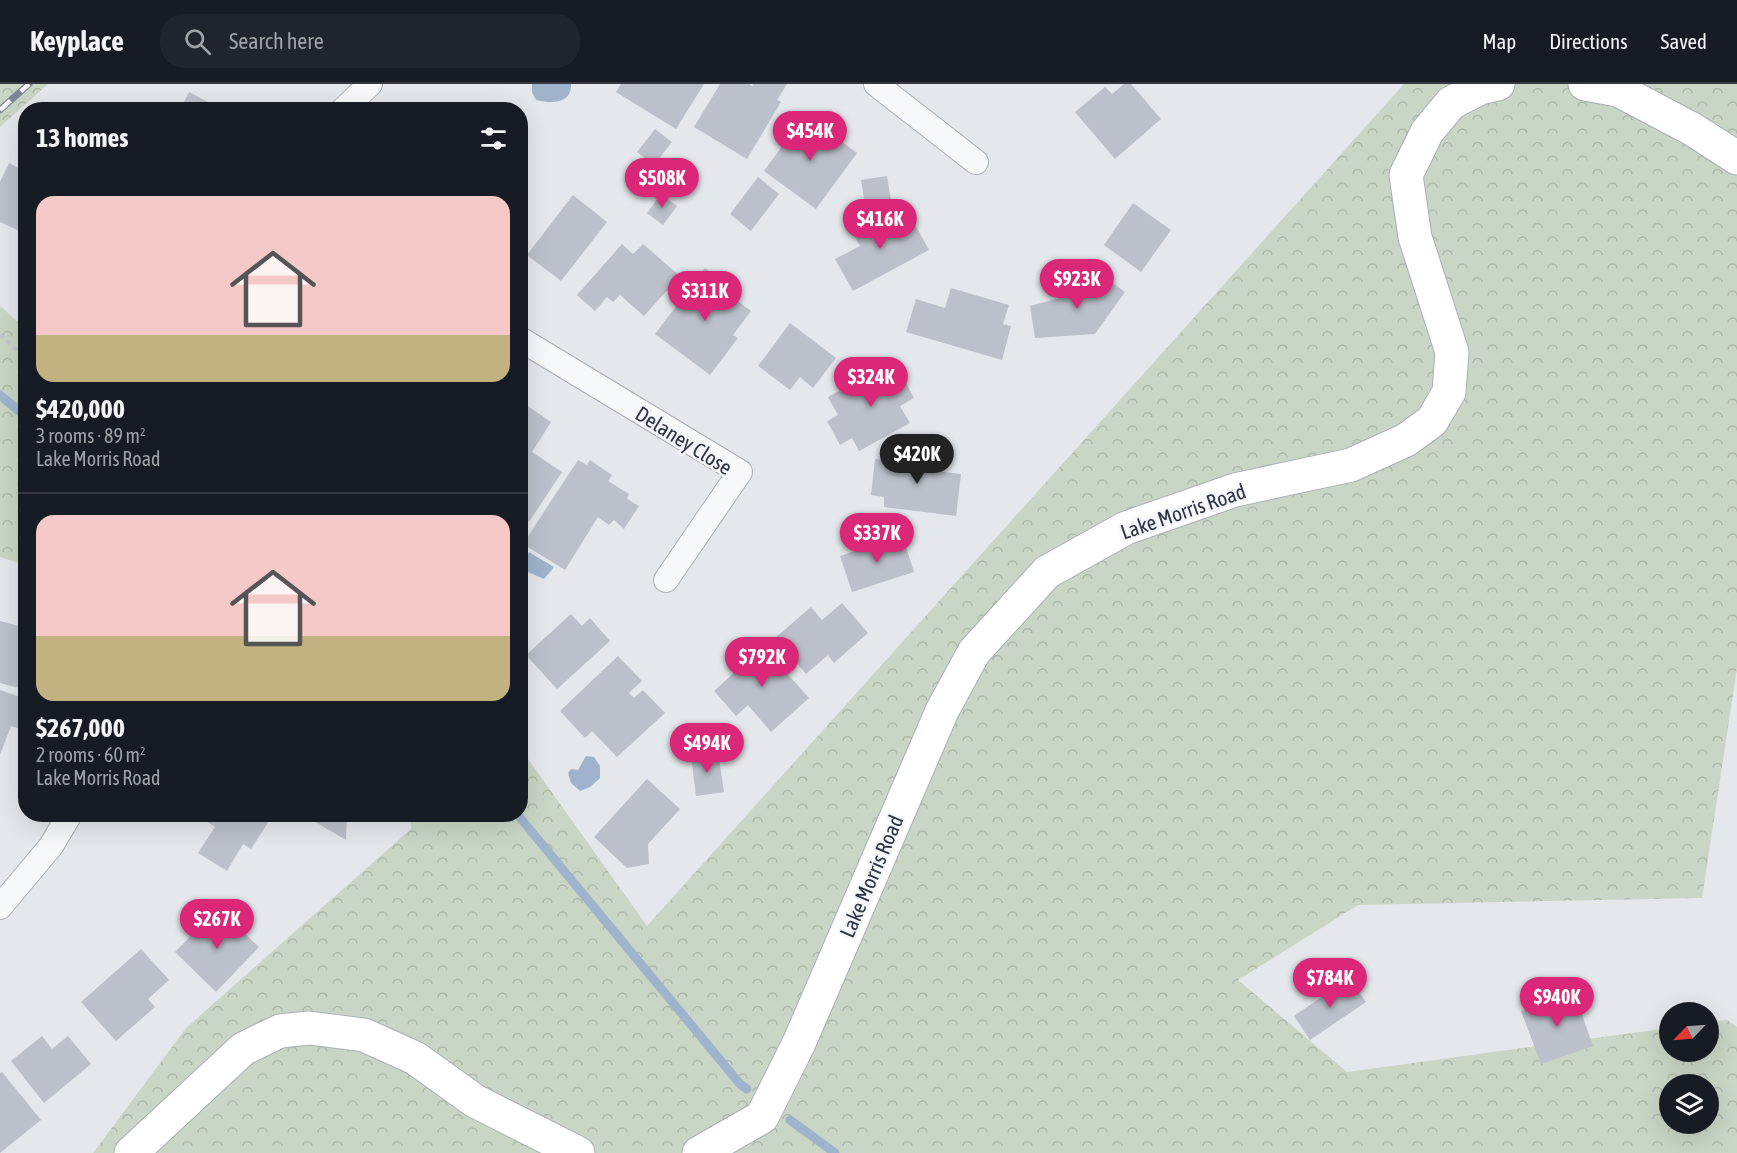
<!DOCTYPE html>
<html lang="en">
<head>
<meta charset="utf-8">
<style>
	body { margin:0; font-family:"Asap Condensed",sans-serif; background:#20242c; color:#f1f3f6; height:100vh; display:flex; flex-direction:column; font-size:22px; white-space:nowrap }
	* { box-sizing:border-box; margin:0 }
	p { font-size:20px; color:#9ea1a6 }
	.icon { flex:none; width:33px; height:33px; fill:none; stroke:currentColor; stroke-width:2; stroke-linecap:round; stroke-linejoin:round }
	.map { position:relative; flex:1; overflow:hidden }
	.drawer { position:absolute; left:18px; top:18px; width:510px; height:720px; display:flex; flex-direction:column; background:#171b24; border-radius:24px; box-shadow:0 6px 24px #0002 }
	.drawer>* { flex:none }
	.needle { width:39px; rotate:245deg }
	.controls { position:absolute; left:1659px; top:918px; display:grid; gap:12px }
	.controls a { display:grid; place-items:center; width:60px; height:60px; border-radius:50%; background:#171b24; box-shadow:0 6px 24px #0002; font-size:30px }
	.price { position:absolute; translate:-50% -51px; padding:0 14px; border-radius:21px; background:#db2777; color:#fff; font-size:20px; line-height:39px; filter:drop-shadow(0 2px 3px #0008) }
	.price::after { content:''; position:absolute; left:50%; top:36px; width:18px; height:14px; margin-left:-9px; background:inherit; clip-path:polygon(0 0,100% 0,50% 100%) }
	.price.on { background:#222; color:#fff }
	ul { padding:0; list-style:none }
	li { display:grid; align-content:center; gap:12px; height:318px; padding:0 18px }
	li+li { border-top:2px solid #363941 }
	li span { display:grid; place-items:center; height:186px; border-radius:18px; color:#555 }
	li>.icon { margin-inline-start:auto }
	span .icon { width:108px; height:108px; fill:#fffc; stroke-width:1 }
	li b { font-size:26px }
	h2 { display:flex; justify-content:space-between; align-items:center; height:72px; padding:0 18px; font-size:26px }
	header { display:flex; align-items:center; gap:36px; box-sizing:border-box; height:84px; padding:0 30px; background:#171b24; border-bottom:2px solid #363941 }
	header strong { font-size:28px }
	nav { display:flex; gap:33px; margin-inline-start:auto; font-size:21px }
	.search { width:420px; height:54px; background:#20242c; display:flex; align-items:center; gap:15px; box-sizing:border-box; padding:0 21px; border-radius:24px; color:#9ea1a6; font-size:22px }
	.map>svg:first-child { display:block }
	.forest { fill:url(#forest-crowns); fill-rule:evenodd }
	.water { fill:#9fb4cc }
	.lines { fill:none; stroke-linecap:round; stroke-linejoin:round }
	.stream { stroke:#9fb4cc; stroke-width:9 }
	.building { fill:#bbc0ca }
	.street-casing { stroke:#a9aeb7; stroke-width:26 }
	.secondary-casing { stroke:#a9aeb7; stroke-width:35 }
	.path { stroke:#c2c5cb; stroke-width:4; stroke-dasharray:4.5 4.5; stroke-linecap:butt }
	.street { stroke:#f7f8fa; stroke-width:24 }
	.secondary { stroke:#fff; stroke-width:33 }
	.rail-casing { stroke:#7d8696; stroke-width:7 }
	.rail { stroke:#f4f6f9; stroke-width:4.5; stroke-dasharray:14; stroke-linecap:butt }
	.labels { text-anchor:middle; dominant-baseline:central; stroke-width:5; stroke-linejoin:round; paint-order:stroke }
	.street-label { font-size:21px; fill:#2b3445; stroke:#f4f6f9 }
</style>
</head>
<body>
<header>
<strong>Keyplace</strong>
<div class="search"><svg class="icon" aria-label="search" viewBox="0 0 24 24"><circle cx="10" cy="10" r="6"/><path d="M15 15l6 6"/></svg>Search here</div>
<nav><a>Map</a><a>Directions</a><a>Saved</a></nav>
</header>
<div class="map">
<svg width="1737" height="1069" viewBox="0 0 1737 1069">
	<defs>
		<pattern id="forest-crowns" width="20" height="18" patternUnits="userSpaceOnUse" patternTransform="scale(1.5)"><rect width="20" height="18" fill="#c9d6c5"/><path d="M2 6a3 3 0 1 1 6 0M12 15a3 3 0 1 1 6 0" fill="none" stroke="#adb8ab"/></pattern>
	</defs>
	<rect width="100%" height="100%" fill="#e4e7ec"/>
	<path class="forest" d="M0 0H48L0 43Z
		M1404 0H1737V584L1702 814 1358 821 1238 896 1347 988 1669 944 1670 968H1708L1709 938 1727 936 1737 943V1069H93L186 944 411 745V731L520 730 521 665 647 842ZM1670 1000H1708V1040H1670Z
		M0 222 25 244V481L0 473Z"/>
	<path class="water" d="M532 0H571C572 20 551 20 536 16L532 8Z
		M529 468 554 483 544 495 521 485Z
		M586 672 594 673 600 682V694L590 703 580 707 571 699 568 689 571 685 578 686Z"/>
	<g class="lines">
		<path class="stream" d="M0 311 26 333
			M517 730 740 1000 747 1005
			M790 1036 835 1069"/>
	</g>
	<path class="building" d="M621 0H704L676 45 616 8Z
		M720 0H749L752 2 753 0H787L777 16 781 18 747 75 694 43Z
		M1124 0H1131L1161 35 1115 75 1075 28 1105 3 1112 10Z
		M189 8 223 26H180Z
		M805 31 857 69 816 125 764 87Z
		M655 45 672 58 654 81 637 68Z
		M26 68V150L0 138V98L9 79 18 84Z
		M887 92 891 116 865 121 861 96Z
		M758 93 779 110 751 147 730 130Z
		M661 110 677 122 663 141 647 129Z
		M573 111 607 138 561 197 527 171Z
		M1133 119 1171 146 1141 188 1104 161Z
		M887 127 897 146 913 137 929 166 853 207 835 175 860 162 851 146Z
		M622 160 633 170 643 160 680 192 644 232 620 211 613 218 607 213 595 227 577 211Z
		M705 184 735 206 731 212 751 227 733 251 738 254 710 291 655 250Z
		M1094 185 1125 208 1095 250 1035 254 1030 222 1075 210Z
		M951 204 1009 221 1003 240 1011 242 1002 276 906 248 916 215 945 224Z
		M790 239 836 274 813 304 800 293 790 306 758 282Z
		M894 277 914 314 900 322 910 339 859 367 852 354 840 361 827 337 838 331 828 313Z
		M522 318 551 338 532 368 562 388 529 438 520 432Z
		M916 365 938 368 936 387 961 390 956 432 884 423V413L871 411 875 375 914 380Z
		M578 376 587 381 590 376 612 391 608 397 629 410 627 415 639 422 624 445 614 436 609 441 598 433 565 486 523 460Z
		M902 451 914 488 852 508 840 472Z
		M842 519 868 549 834 579 828 571 806 590 775 554 811 523 822 536Z
		M571 530 582 542 590 534 610 557 557 605 526 571Z
		M0 537 26 544V606L0 599Z
		M758 557 809 614 771 648 748 621 736 632 714 607 737 586 732 580Z
		M618 572 642 597 629 609 634 614 643 606 665 629 617 673 592 647 585 654 560 627Z
		M0 606 26 615V647L11 642 0 671Z
		M718 668 724 708 696 712 691 672Z
		M647 695 680 725 648 760 649 780 627 784 594 753Z
		M213 730H259L269 737 251 765 243 760 227 787 198 769 215 743 208 738Z
		M313 730H347L346 756 312 736Z
		M218 824 259 863 216 908 175 868Z
		M141 865 169 896 148 915 155 923 116 957 81 918Z
		M1349 894 1366 918 1310 956 1294 932Z
		M1574 908 1593 962 1541 980 1521 927Z
		M42 952 52 965 68 952 91 980 44 1019 11 977Z
		M2 988 41 1036 0 1069V989Z"/>
	<g class="lines">
		<g class="street-casing">
			<path id="street" d="M876 0 976 78
				M343 26 370 0
				M520 255 740 388 666 496
				M0 823 51 762 70 730"/>
		</g>
		<g class="secondary-casing">
			<path id="secondary" d="M1585 0 1618 6 1692 45 1737 74
				M131 1069 243 965 280 947 309 944 364 951 415 974 475 1017 578 1069
				M699 1069 762 1033 799 959 942 627 974 568 1047 488 1126 444 1235 406 1351 381 1406 356 1432 337 1449 308 1452 268 1415 153 1406 91 1427 48 1451 19 1480 4 1498 0"/>
		</g>
		<path class="path" d="M0 251 26 274"/>
		<use href="#street" class="street"/>
		<use href="#secondary" class="secondary"/>
		<g class="rail-casing">
			<path id="rail" d="M0 26 29 0"/>
		</g>
		<use href="#rail" class="rail"/>
	</g>
	<g class="labels">
		<g class="street-label">
			<text transform="translate(684 356) rotate(32)">Delaney Close</text>
			<text transform="translate(1183 427) rotate(-19)">Lake Morris Road</text>
			<text transform="translate(871 792) rotate(-67)">Lake Morris Road</text>
		</g>
	</g>
</svg>
<div class="controls">
<a><svg class="needle" viewBox="-14 -14 28 28"><path d="M0-13l5 13h-10z" fill="#e53935"/><path d="M0 13l5-13h-10z" fill="#9ea1a6"/></svg></a>
<a><svg class="icon" aria-label="layers" viewBox="0 0 24 24"><path d="M12 4l9 5-9 5-9-5zM3 14l9 5 9-5"/></svg></a>
</div>
<b class="price" style="left:810px;top:78px">$454K</b>
<b class="price" style="left:662px;top:125px">$508K</b>
<b class="price" style="left:880px;top:166px">$416K</b>
<b class="price" style="left:1077px;top:226px">$923K</b>
<b class="price" style="left:705px;top:238px">$311K</b>
<b class="price" style="left:871px;top:324px">$324K</b>
<b class="price on" style="left:917px;top:401px">$420K</b>
<b class="price" style="left:877px;top:480px">$337K</b>
<b class="price" style="left:762px;top:604px">$792K</b>
<b class="price" style="left:707px;top:690px">$494K</b>
<b class="price" style="left:217px;top:866px">$267K</b>
<b class="price" style="left:1330px;top:925px">$784K</b>
<b class="price" style="left:1557px;top:944px">$940K</b>
<section class="drawer">
<h2>13 homes<svg class="icon" aria-label="filters" viewBox="0 0 24 24"><path d="M4 7h16M4 17h16"/><circle cx="9" cy="7" r="2"/><circle cx="15" cy="17" r="2"/></svg></h2>
<ul>
<li><span style="background:linear-gradient(#f6c9c9 75%,#c2b280 0)"><svg class="icon" aria-label="home" viewBox="0 0 24 24"><path d="M3 11l9-7 9 7M6 9v11h12V9"/></svg></span><div><b>$420,000</b><p>3 rooms · 89 m²</p><p>Lake Morris Road</p></div></li>
<li><span style="background:linear-gradient(#f6c9c9 65%,#c2b280 0)"><svg class="icon" aria-label="home" viewBox="0 0 24 24"><path d="M3 11l9-7 9 7M6 9v11h12V9"/></svg></span><div><b>$267,000</b><p>2 rooms · 60 m²</p><p>Lake Morris Road</p></div></li>
</ul>
</section>
</div>
</body>
</html>
